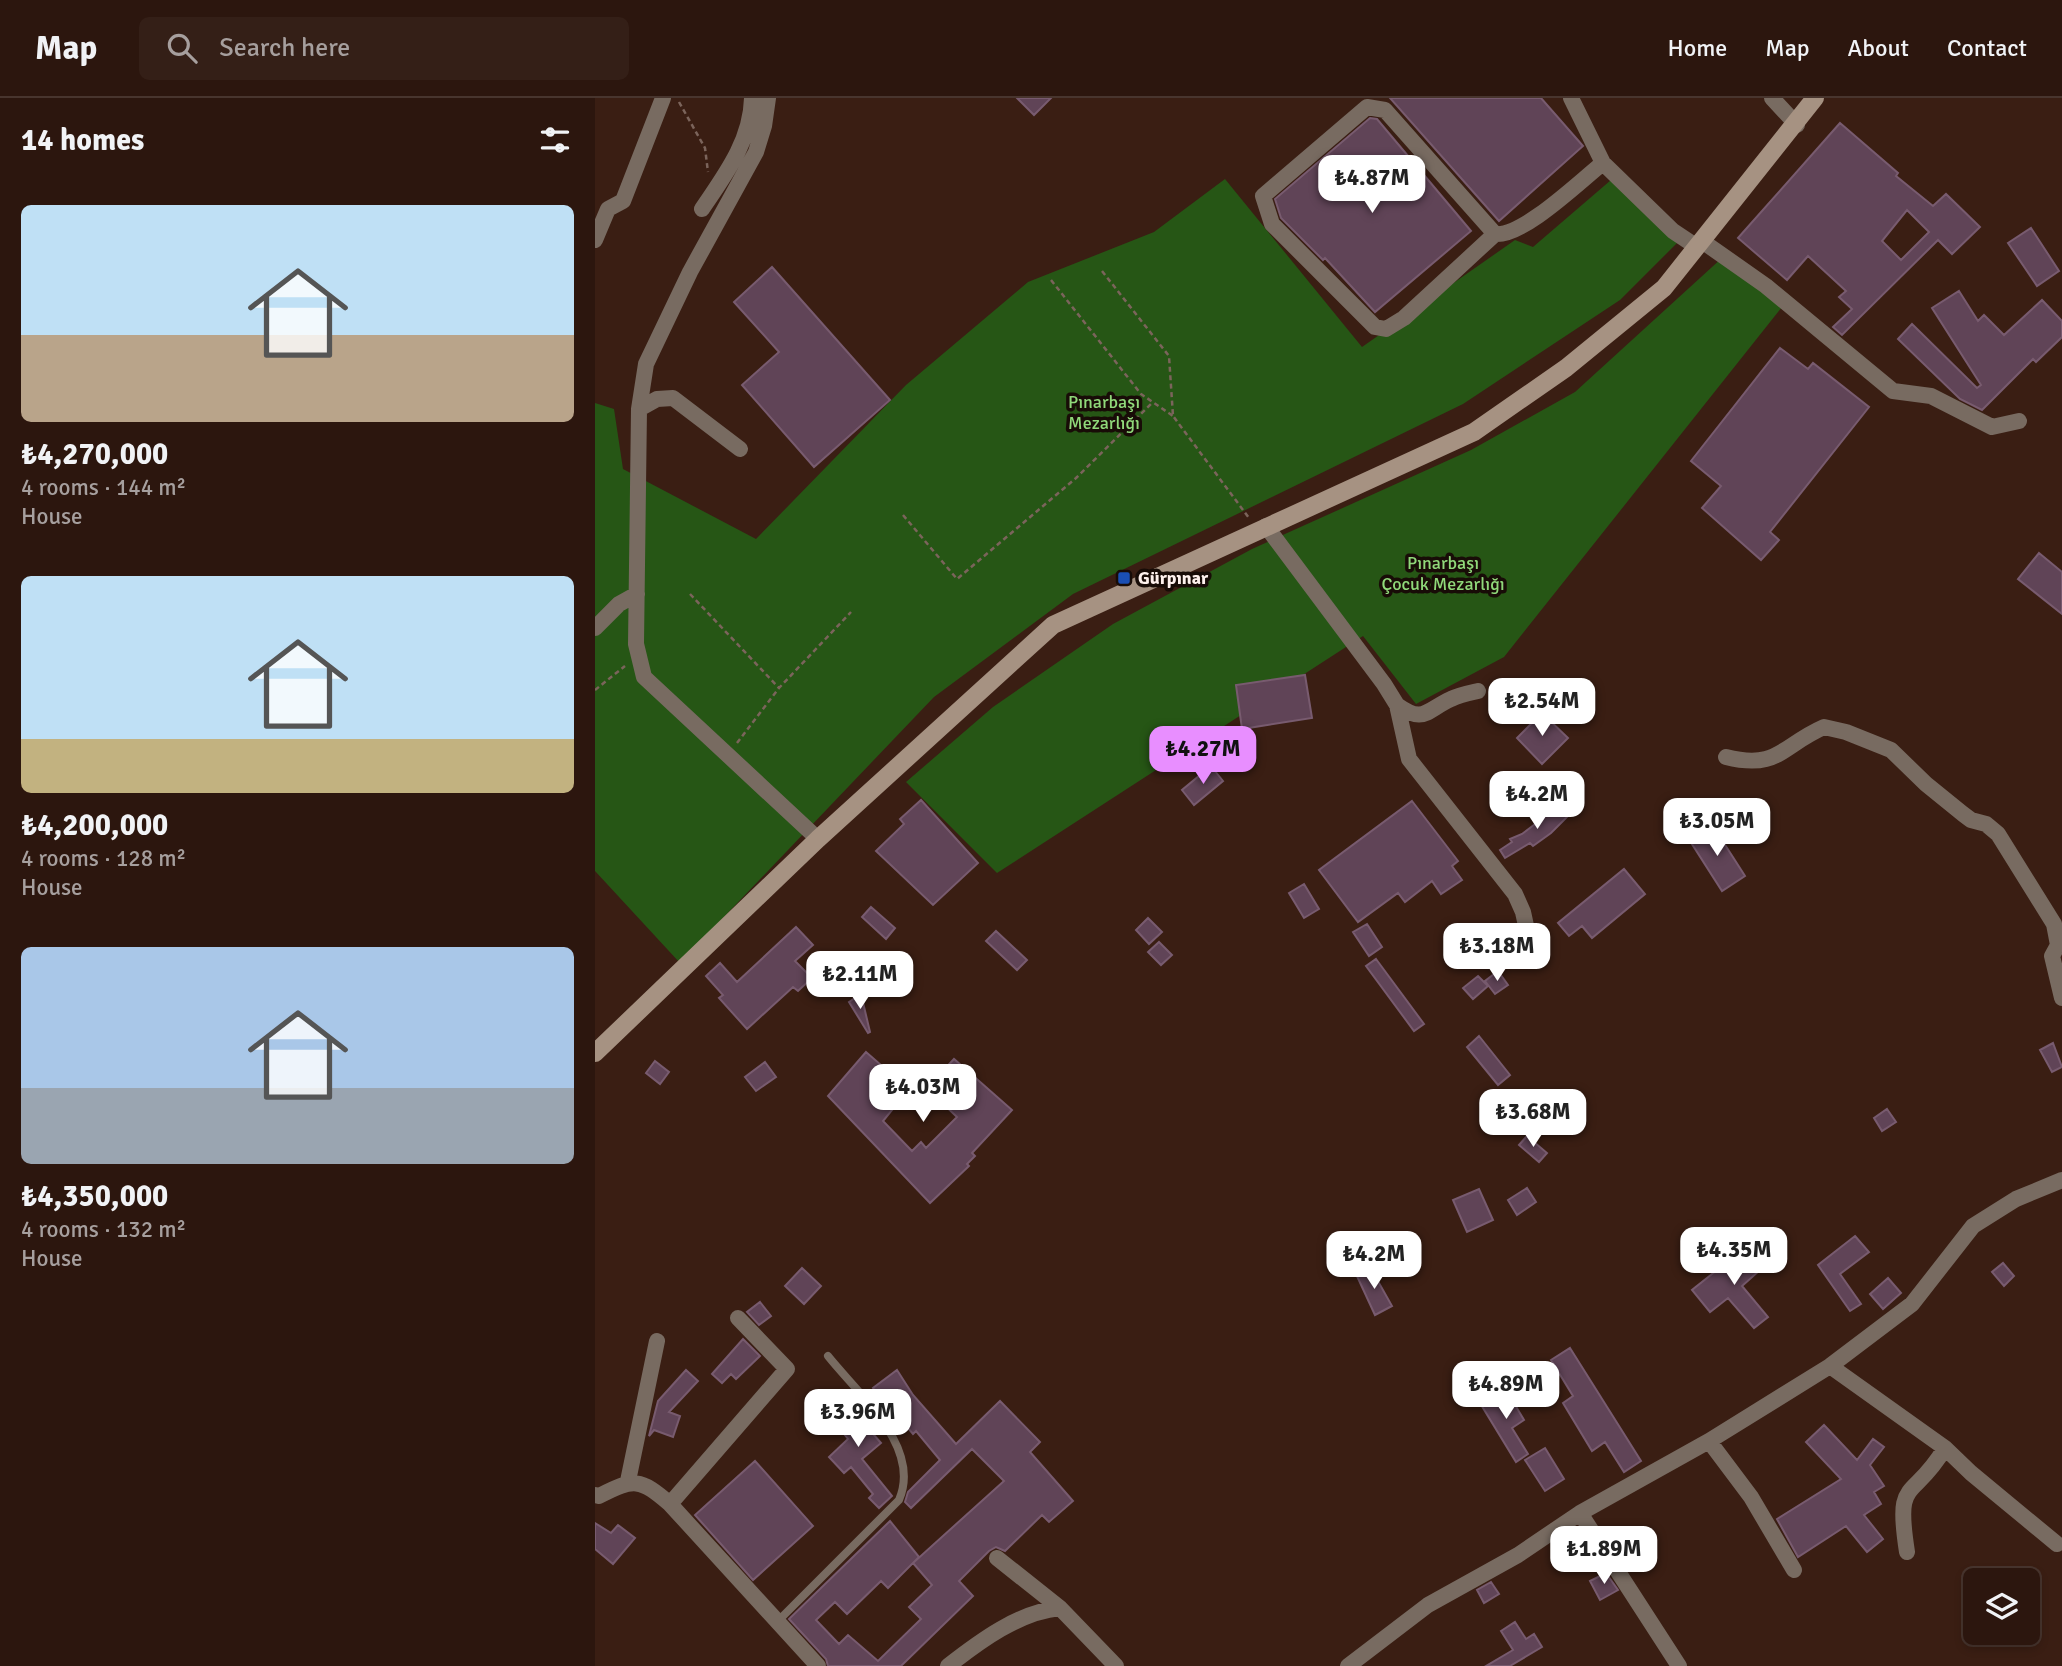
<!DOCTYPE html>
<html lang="en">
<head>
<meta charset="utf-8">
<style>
	body { margin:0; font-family:Signika,sans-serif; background:#341f17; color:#f1f3f6; height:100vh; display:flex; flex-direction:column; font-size:26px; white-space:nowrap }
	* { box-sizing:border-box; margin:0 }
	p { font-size:23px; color:#a69f9e }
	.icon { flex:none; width:38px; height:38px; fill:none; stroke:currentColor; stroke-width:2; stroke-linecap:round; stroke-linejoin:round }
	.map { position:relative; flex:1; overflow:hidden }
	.sheet { display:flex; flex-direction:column; background:#2c160e; width:595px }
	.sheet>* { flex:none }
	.controls { position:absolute; left:1368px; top:1470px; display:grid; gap:14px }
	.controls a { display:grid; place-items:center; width:77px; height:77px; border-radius:10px; background:#2c160e; box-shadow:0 4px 10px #0003,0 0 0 2px #48352e; font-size:35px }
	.price { position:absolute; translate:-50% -60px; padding:0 16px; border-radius:14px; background:#fff; color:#222; font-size:23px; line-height:46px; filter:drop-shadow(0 2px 4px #0008) }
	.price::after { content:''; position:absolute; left:50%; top:42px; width:21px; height:16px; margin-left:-10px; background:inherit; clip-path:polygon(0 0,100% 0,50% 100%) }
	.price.selected { background:#e88eff; color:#111 }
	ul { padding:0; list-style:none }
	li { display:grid; align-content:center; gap:14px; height:371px; padding:0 21px }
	li span { display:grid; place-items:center; height:217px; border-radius:10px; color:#555 }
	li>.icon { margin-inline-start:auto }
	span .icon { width:126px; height:126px; fill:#fffc; stroke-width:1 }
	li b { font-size:30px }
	h2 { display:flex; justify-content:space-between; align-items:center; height:84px; padding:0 21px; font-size:30px }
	header { display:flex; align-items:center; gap:42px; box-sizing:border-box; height:98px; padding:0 35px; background:#2c160e; border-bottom:2px solid #48352e }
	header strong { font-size:33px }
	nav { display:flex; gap:38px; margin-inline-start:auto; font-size:24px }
	.search { width:490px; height:63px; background:#341f17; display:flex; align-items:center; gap:18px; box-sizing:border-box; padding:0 24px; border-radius:10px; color:#a69f9e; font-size:26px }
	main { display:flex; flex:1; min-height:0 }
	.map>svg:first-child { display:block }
	.green { fill:#265615 }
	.building { fill:#604457; stroke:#785b6f; stroke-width:2; fill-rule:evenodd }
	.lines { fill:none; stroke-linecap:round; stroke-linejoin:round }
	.path { stroke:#7b645b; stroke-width:2.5; stroke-dasharray:5 3.5; stroke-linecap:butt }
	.lane { stroke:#786b61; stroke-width:8 }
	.street { stroke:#786b61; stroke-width:16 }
	.secondary { stroke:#a69282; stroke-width:18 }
	.transit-dot { fill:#1a4fb4; stroke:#180c07; stroke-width:2.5 }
	.labels { text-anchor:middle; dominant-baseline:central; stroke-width:7; stroke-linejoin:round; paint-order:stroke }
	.park-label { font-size:18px; fill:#90d97a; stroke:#180c07 }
	.poi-label { font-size:18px; font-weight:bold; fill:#fef1ed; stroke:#180c07; text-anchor:start }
</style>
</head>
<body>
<header>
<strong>Map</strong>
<div class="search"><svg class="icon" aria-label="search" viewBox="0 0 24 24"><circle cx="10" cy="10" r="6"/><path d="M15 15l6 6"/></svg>Search here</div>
<nav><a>Home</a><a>Map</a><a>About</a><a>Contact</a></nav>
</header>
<main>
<section class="sheet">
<h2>14 homes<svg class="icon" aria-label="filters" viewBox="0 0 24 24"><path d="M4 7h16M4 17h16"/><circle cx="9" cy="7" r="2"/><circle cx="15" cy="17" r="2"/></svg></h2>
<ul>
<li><span style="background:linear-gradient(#bfe0f5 60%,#b9a48a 0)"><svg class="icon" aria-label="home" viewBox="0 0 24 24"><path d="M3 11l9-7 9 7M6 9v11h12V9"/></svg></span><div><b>₺4,270,000</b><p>4 rooms · 144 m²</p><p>House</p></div></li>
<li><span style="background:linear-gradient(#bfe0f5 75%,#c2b280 0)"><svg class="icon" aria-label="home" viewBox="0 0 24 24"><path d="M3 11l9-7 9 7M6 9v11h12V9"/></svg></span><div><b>₺4,200,000</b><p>4 rooms · 128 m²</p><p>House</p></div></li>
<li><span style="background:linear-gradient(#a9c7e8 65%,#9aa5b1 0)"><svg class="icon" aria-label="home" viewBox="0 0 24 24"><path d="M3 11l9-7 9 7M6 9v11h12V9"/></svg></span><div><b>₺4,350,000</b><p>4 rooms · 132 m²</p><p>House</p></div></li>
</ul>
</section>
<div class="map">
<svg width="1467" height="1568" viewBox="0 0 1467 1568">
	<rect width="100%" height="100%" fill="#3a1e13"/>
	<path class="green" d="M630 81 767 249 920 142 938 149 1016 82 1082 145 1025 202 868 306 478 496 339 599 85 865 0 773V305L19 311 28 371 161 441 311 287 433 184 559 134Z
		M1128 159 1187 209 909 559 821 606 768 538 402 775 311 684 398 609 518 526 657 451 876 352 980 294Z"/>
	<path class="building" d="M422 0H456L439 17Z
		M795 0H946L988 48 904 123Z
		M775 20 782 21 876 133 780 214 730 160 728 162 686 120 680 101Z
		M1245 25 1303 75 1301 78 1338 108 1351 96 1385 129 1357 156 1343 142 1247 237 1238 229 1257 211 1244 199 1251 193 1213 158 1192 182 1143 140ZM1312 112 1334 134 1306 162 1287 143Z
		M1436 130 1464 173 1442 188 1413 145Z
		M177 169 295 302 219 369 147 287 184 254 139 204Z
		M1364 193 1383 223 1389 217 1409 237 1447 202 1467 223V239L1441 264 1438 261 1387 312 1365 301 1303 241 1317 226 1382 290 1386 287 1337 210Z
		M1185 250 1213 271 1218 265 1274 309 1175 434 1184 442 1166 462 1107 410 1126 388 1096 363Z
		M1444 455 1467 474V516L1423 481Z
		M710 577 717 620 647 631 641 587Z
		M947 615 973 640 947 666 922 640Z
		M616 668 628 683 599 707 587 692Z
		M326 702 383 765 338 807 281 753 309 726 305 721Z
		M817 703 863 763 857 768 867 782 846 796 837 783 810 804 803 795 763 824 724 772Z
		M966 706 975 716 956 735 938 748 935 745 910 760 905 752 917 744 915 741 927 736Z
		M1118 728 1150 778 1127 793 1095 743Z
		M1029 771 1050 796 997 840 987 828 974 838 963 825Z
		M709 786 724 811 709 820 694 795Z
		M276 809 300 830 291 841 267 819Z
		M553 820 567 834 554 846 541 832Z
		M772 826 787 849 774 858 758 834Z
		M201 829 218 847 200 863 217 880 203 893 198 889 152 931 124 900 128 897 111 878 125 865 142 884Z
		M401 833 432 862 422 872 391 843Z
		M564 844 577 857 566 867 553 854Z
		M781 861 829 926 819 933 771 868Z
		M903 873 913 887 900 896 890 883Z
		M883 878 893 888 878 901 868 890Z
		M266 896 275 934 273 935 254 904Z
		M884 938 915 977 903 987 872 949Z
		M1458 945 1467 969 1457 974 1445 952Z
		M271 954 286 967 277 978 306 1001 288 1023 317 1053 326 1044 331 1050 362 1019 342 1000 355 986 345 976 359 961 417 1012 377 1055 380 1058 372 1066 374 1068 335 1105 233 998Z
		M60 963 74 974 65 986 51 975Z
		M170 964 181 979 161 993 150 979Z
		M1292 1011 1301 1024 1287 1033 1279 1020Z
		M932 1038 952 1055 944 1064 924 1047Z
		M932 1090 941 1104 922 1117 913 1102Z
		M884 1091 898 1122 872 1134 858 1102Z
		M1260 1138 1274 1154 1245 1176 1266 1206 1255 1213 1223 1167Z
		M1163 1151 1174 1164 1147 1188 1173 1219 1159 1230 1133 1200 1115 1214 1097 1192 1142 1156 1148 1164Z
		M1408 1165 1419 1178 1409 1188 1397 1174Z
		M775 1169 797 1208 780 1217 761 1176Z
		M207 1170 226 1188 209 1206 190 1188Z
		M1293 1180 1306 1195 1288 1211 1275 1196Z
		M165 1204 176 1218 164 1227 152 1214Z
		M148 1241 165 1258 141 1281 136 1276 127 1285 117 1276Z
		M975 1250 1046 1363 1029 1374 1010 1344 997 1353 968 1305 978 1298 956 1262Z
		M91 1272 103 1283 74 1314 85 1318 78 1339 59 1332 54 1338 63 1303Z
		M302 1272 318 1297 361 1346 405 1303 445 1344 435 1354 478 1403 454 1424 447 1417 410 1453 401 1449 394 1453 364 1483 378 1498 306 1568H233L231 1561 194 1521 295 1423 324 1459 293 1490 286 1483 252 1516 240 1504 221 1522 244 1546 253 1537 283 1563 326 1521 314 1509 337 1487 318 1465 409 1383 377 1351 316 1410 310 1404 313 1394 345 1362 321 1333 318 1336 297 1311 295 1313 278 1290Z
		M910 1290 929 1322 917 1330 933 1356 921 1364 885 1305Z
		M255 1299 269 1316 264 1320 286 1345 267 1361 297 1398 284 1410 274 1400 278 1396 256 1369 249 1375 234 1359 253 1341 234 1317Z
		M1229 1327 1262 1362 1278 1341 1289 1349 1275 1367 1289 1388 1279 1394 1286 1406 1269 1417 1288 1441 1272 1454 1251 1428 1203 1459 1182 1421 1246 1381 1211 1344Z
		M950 1350 969 1381 950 1393 930 1362Z
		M160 1363 218 1428 158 1482 100 1417Z
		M0 1425 16 1435 23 1427 40 1440 18 1466 0 1451Z
		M978 1437 990 1456 976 1465 964 1446Z
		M1011 1475 1023 1492 1005 1502 995 1483Z
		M896 1484 904 1496 889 1505 882 1492Z
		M920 1524 931 1541 939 1536 947 1549 915 1568H891L918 1552 906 1533Z"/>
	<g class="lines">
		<path class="path" d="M84 4 110 50 113 74
			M507 173 574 258 578 318 654 420
			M456 182 546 296 578 318
			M308 417 362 481 481 380 558 304
			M95 496 184 590
			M0 592 30 568
			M142 645 184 590 256 514"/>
		<path class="lane" d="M183 1523 304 1402C327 1349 264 1297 233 1258"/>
		<path class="street" d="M173 0 169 28 161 54 95 174 51 266 44 311 41 546 49 579 223 741
			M976 0 1008 65 1078 133 1102 149
			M1177 0 1202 27
			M107 111C130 77 156 43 157 0
			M900 136 809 220 791 231 780 229 677 126 668 98 772 9 790 12 900 136C928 139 985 83 1008 65
			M0 142 13 111 28 103 68 0
			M1107 143 1171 188 1298 293 1336 298 1397 329 1424 323
			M44 311 62 301 78 300 145 351
			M671 428 789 586 802 607 814 661 920 796 928 814 935 846
			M0 530 24 506 42 496
			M802 607C829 626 830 613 856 601 864 597 874 595 883 593
			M1131 659C1183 672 1186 648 1229 629L1251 634 1296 652 1331 686 1368 716 1376 722 1391 726 1403 736 1459 826 1463 847
			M1467 845 1463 847 1457 858 1467 900
			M1235 1268 1350 1350 1376 1375 1462 1446
			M1114 1343 1156 1399 1199 1472
			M33 1383 62 1243
			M0 1397 4 1398C39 1380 45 1380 75 1406L223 1568
			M75 1406 192 1271 143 1220
			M985 1415 1084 1568
			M1312 1454C1300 1377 1317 1405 1350 1350
			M402 1460 465 1510 521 1568
			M353 1568C385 1543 424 1514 465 1510
			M753 1568 833 1507 923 1457 985 1415 1114 1343 1235 1268 1317 1206 1378 1128 1421 1101 1467 1082"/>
		<path class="secondary" d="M0 955 223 741 458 527 879 334 971 270 1069 190 1220 0"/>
	</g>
	<rect class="transit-dot" x="522" y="473" width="14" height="14" rx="3.5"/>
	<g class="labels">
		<g class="park-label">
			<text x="509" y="304">Pınarbaşı<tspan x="509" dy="21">Mezarlığı</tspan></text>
			<text x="848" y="465">Pınarbaşı<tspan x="848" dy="21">Çocuk Mezarlığı</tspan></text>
		</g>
		<g class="poi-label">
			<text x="543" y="480">Gürpınar</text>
		</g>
	</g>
</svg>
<div class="controls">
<a><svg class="icon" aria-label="layers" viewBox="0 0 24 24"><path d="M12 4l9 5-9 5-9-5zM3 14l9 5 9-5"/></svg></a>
</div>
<b class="price" style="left:777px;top:117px">₺4.87M</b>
<b class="price" style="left:947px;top:640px">₺2.54M</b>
<b class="price selected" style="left:608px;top:688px">₺4.27M</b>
<b class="price" style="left:942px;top:733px">₺4.2M</b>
<b class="price" style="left:1122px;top:760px">₺3.05M</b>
<b class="price" style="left:902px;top:885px">₺3.18M</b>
<b class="price" style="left:265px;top:913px">₺2.11M</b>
<b class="price" style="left:328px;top:1026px">₺4.03M</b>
<b class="price" style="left:938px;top:1051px">₺3.68M</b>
<b class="price" style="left:1139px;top:1189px">₺4.35M</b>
<b class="price" style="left:779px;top:1193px">₺4.2M</b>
<b class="price" style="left:911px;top:1323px">₺4.89M</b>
<b class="price" style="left:263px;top:1351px">₺3.96M</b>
<b class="price" style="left:1009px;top:1488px">₺1.89M</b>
</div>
</main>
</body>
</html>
